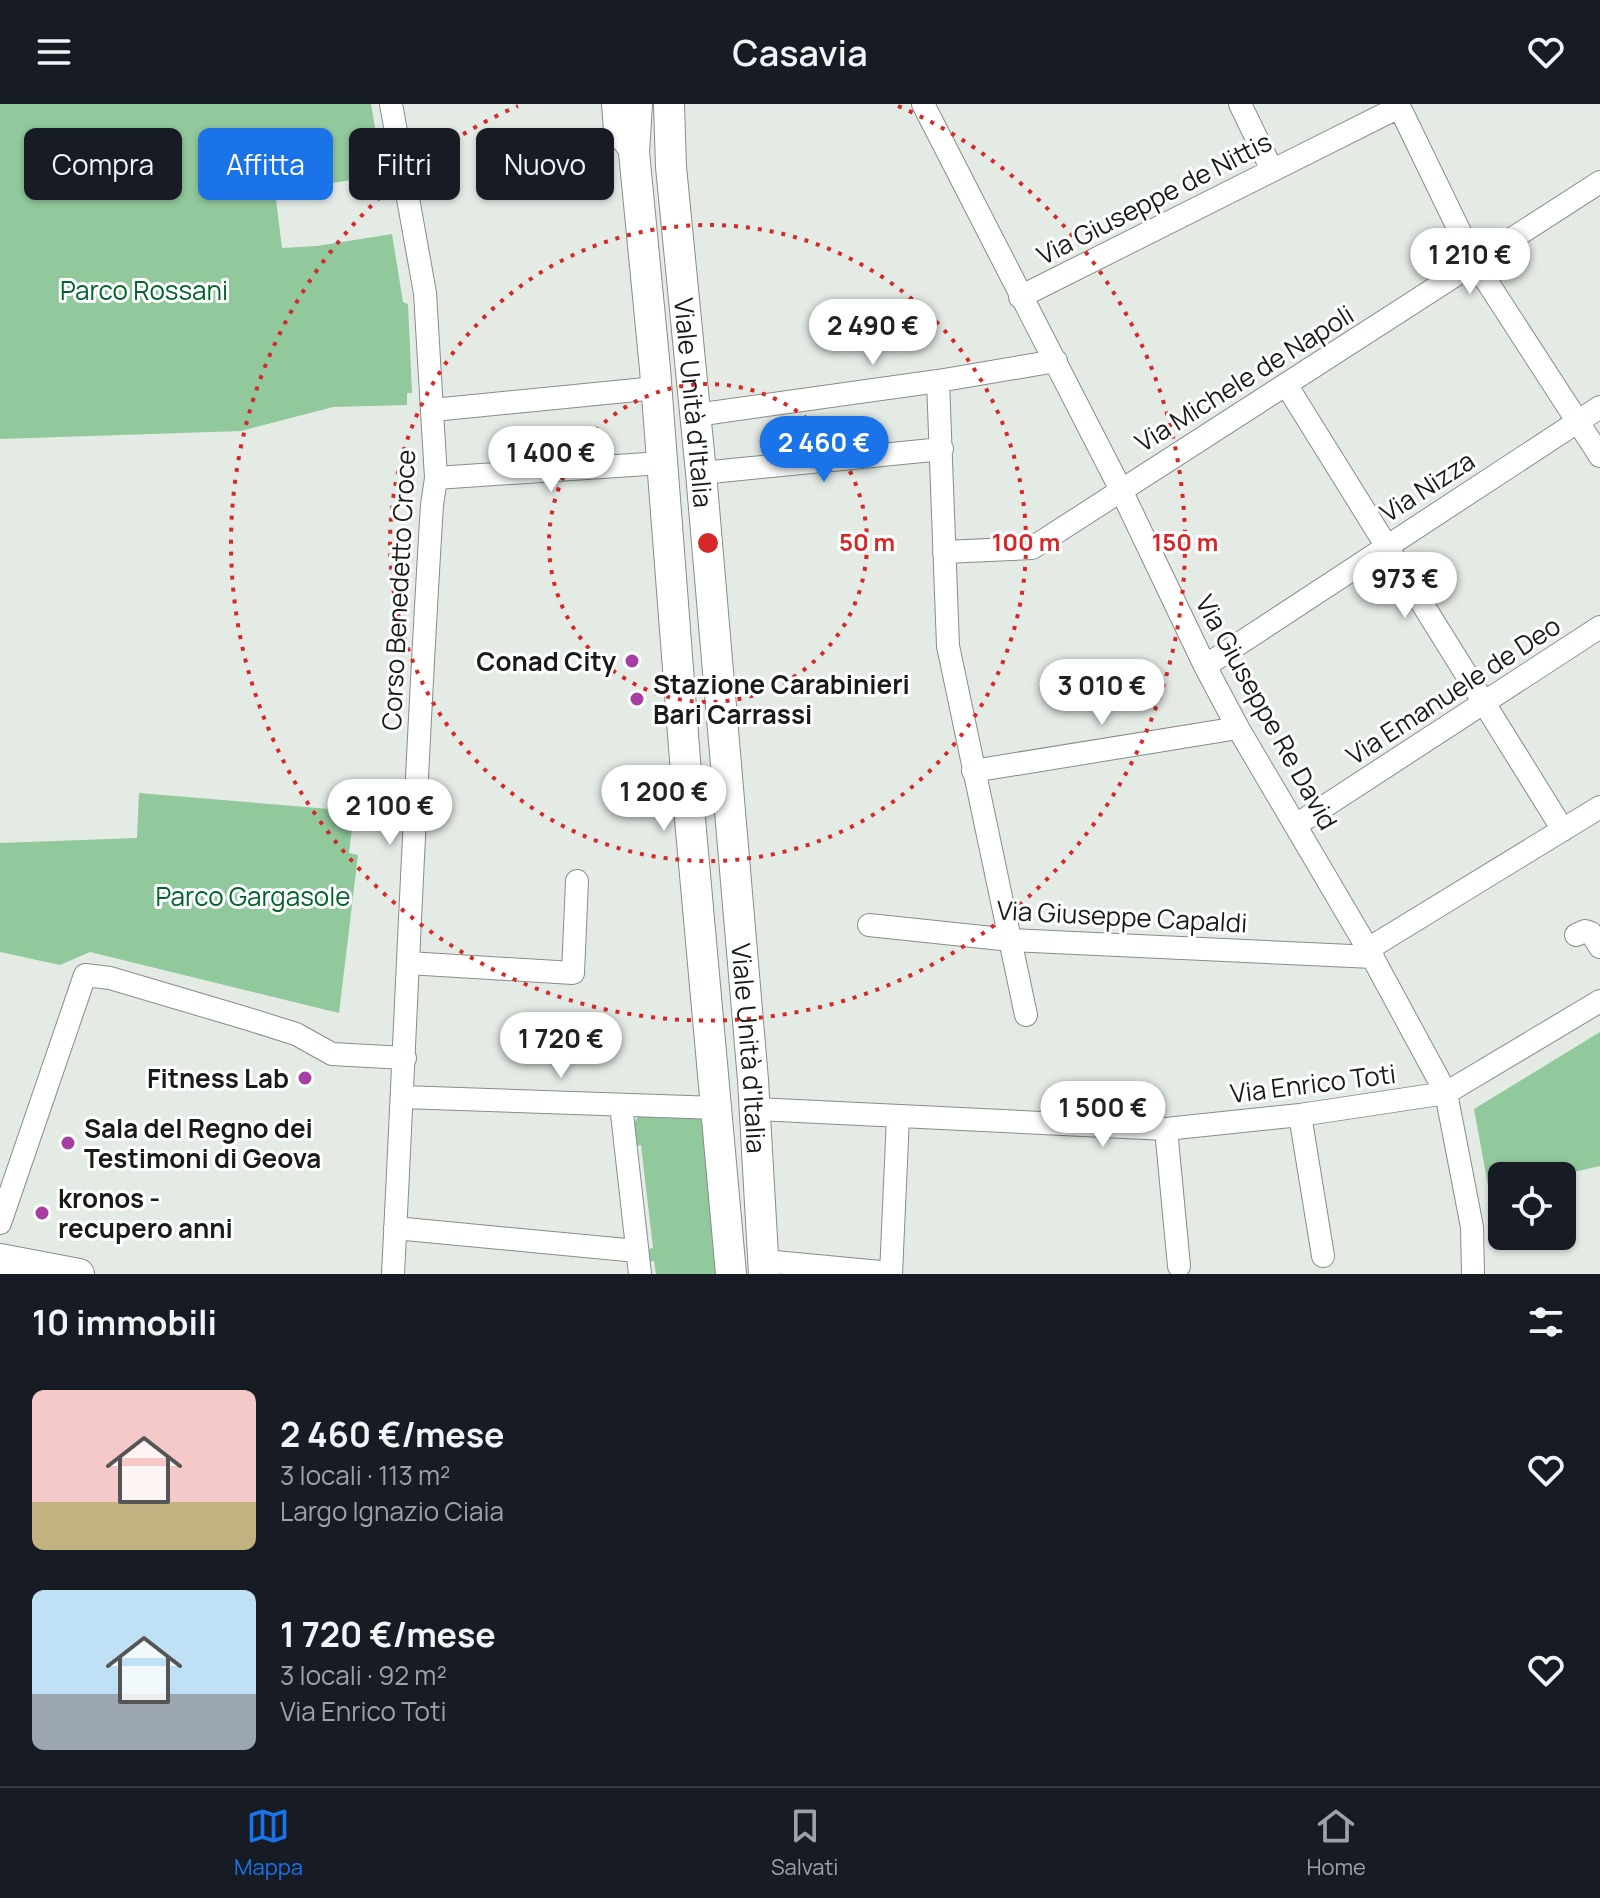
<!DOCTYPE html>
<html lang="it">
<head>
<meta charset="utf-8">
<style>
	body { margin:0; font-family:Manrope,sans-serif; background:#20242c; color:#f1f3f6; height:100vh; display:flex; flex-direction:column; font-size:30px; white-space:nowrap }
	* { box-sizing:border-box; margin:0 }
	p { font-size:26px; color:#9ea1a6 }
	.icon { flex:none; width:44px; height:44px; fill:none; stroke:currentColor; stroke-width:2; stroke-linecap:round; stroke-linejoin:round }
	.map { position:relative; height:1170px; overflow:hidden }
	.details { display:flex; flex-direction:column; background:#171b24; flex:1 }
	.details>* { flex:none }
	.banner { position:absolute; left:24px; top:24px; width:800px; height:72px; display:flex; gap:16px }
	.controls { position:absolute; left:1488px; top:1058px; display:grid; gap:16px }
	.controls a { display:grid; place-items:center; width:88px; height:88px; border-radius:12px; background:#171b24; box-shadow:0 2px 6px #0004; font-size:40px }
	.price { position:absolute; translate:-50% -68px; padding:0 18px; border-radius:28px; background:#fff; color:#222; font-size:26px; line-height:52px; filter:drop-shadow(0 2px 4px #0008) }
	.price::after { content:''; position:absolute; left:50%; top:48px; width:24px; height:18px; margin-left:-12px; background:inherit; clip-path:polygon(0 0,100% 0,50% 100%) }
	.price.selected { background:#1a73e8; color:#fff }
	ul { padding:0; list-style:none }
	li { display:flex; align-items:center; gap:24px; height:200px; padding:0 32px }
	li span { display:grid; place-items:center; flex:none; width:224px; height:160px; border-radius:12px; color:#555 }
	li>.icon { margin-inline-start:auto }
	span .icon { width:96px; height:96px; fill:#fffc; stroke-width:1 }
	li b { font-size:34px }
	h2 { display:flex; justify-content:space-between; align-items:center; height:96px; padding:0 32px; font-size:34px }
	.tag { padding:0 28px; border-radius:12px; background:#171b24; box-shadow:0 2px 6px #0004; font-size:28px; line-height:72px }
	.tag.selected { background:#1a73e8; color:#fff }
	header { display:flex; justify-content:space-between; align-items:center; height:104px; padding:0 32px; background:#171b24; font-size:36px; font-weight:600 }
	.tab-bar { display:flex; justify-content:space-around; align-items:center; height:112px; border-top:2px solid #363941; background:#171b24; font-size:22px; color:#9ea1a6 }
	.tab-bar a { display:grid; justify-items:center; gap:4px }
	.tab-bar .selected { color:#1a73e8 }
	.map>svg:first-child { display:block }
	.green { fill:#91c89c }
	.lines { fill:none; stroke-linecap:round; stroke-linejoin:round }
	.minor-casing { stroke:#878d88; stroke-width:24 }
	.tertiary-casing { stroke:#878d88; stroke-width:28 }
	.secondary-casing { stroke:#878d88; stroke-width:32 }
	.minor { stroke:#fff; stroke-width:22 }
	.tertiary { stroke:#fff; stroke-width:26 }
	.secondary { stroke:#fff; stroke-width:30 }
	.ring { fill:none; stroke:#d62828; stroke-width:4; stroke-dasharray:4 8 }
	.poi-dot { fill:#a73fa2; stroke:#fff; stroke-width:3 }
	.labels { text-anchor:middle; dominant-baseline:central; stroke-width:6; stroke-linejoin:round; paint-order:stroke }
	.street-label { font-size:26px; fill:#191b19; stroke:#fff }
	.park-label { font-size:26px; fill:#00652a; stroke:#fff }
	.poi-label { font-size:26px; font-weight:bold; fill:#191b19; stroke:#fff; text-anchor:start }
	.centre { fill:#d62828; stroke:#fff; stroke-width:4 }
	.ring-label { font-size:24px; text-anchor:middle; font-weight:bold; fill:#d62828; stroke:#fff; stroke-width:6; stroke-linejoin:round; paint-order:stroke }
</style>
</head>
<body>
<header><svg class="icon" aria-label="menu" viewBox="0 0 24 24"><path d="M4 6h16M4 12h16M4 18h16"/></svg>Casavia<svg class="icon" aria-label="heart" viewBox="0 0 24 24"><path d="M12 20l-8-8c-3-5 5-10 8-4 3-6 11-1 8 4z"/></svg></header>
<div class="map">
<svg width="1600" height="1170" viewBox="0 0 1600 1170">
	<rect width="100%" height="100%" fill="#e4ebe5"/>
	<path class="green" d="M0 0H371L383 71 275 88 282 144 317 142 392 130 403 198 408 200 412 289H407V301L333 303 241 327 0 335Z
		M139 689 354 707 349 749 358 751 339 909 90 848 60 861 0 848V739L137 734Z
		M1600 928V1062L1556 1072H1502V1084L1489 1087 1474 1005Z
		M638 1012 701 1013 704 1016 719 1170H656L654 1157 647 1158 646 1146 653 1144 641 1041 635 1042 633 1021Z"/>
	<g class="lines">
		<g class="minor-casing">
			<path id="minor" d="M391 0 425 189 436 374 432 401C416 657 406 914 393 1170
				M923 0 1121 386 1205 562 1238 624 1368 845 1446 989 1472 1123 1473 1170
				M1240 0 1272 66
				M1398 0 1475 159 1600 352
				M1020 193 1399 3
				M938 277 948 542 1026 911
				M1287 282 1563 726
				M433 306 656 284
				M696 311 938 277 1056 257
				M701 369 942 345
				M436 374 662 359
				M944 448 1032 444 1600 78
				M1205 562 1600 303
				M973 667 1238 624
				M1296 721 1600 523
				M869 821 1011 836 1373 853
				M1576 831 1585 827 1591 829 1600 843
				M1368 845 1600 703
				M408 859 573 869 577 777
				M403 993 717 1004
				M621 1001 640 1170
				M755 1005 1166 1025 1300 1011 1446 989 1600 897
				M1300 1011 1323 1152
				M1166 1025 1179 1162
				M0 1119 85 871 110 874 245 914 296 930 332 950 405 954
				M395 1124 637 1147
				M764 1157 891 1169
				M891 1170 898 1013"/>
		</g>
		<g class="tertiary-casing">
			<path id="tertiary" d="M615 0 617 26 634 48"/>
		</g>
		<g class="secondary-casing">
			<g id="secondary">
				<path d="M637 0 634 48 655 265 687 682 731 1170"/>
				<path id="s1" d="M669 0 671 63 701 369 753 976 764 1170"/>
				<path d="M0 1155 79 1170"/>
			</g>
		</g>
		<use href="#minor" class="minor"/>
		<use href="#tertiary" class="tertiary"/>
		<use href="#secondary" class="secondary"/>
	</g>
	<g class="ring">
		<circle cx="708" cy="439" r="159"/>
		<circle cx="708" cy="439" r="318"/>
		<path d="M898 2A477 477 0 1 1 518 2"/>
	</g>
	<g class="poi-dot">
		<circle cx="632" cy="557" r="8"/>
		<circle cx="637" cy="595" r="8"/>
		<circle cx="305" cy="974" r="8"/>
		<circle cx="68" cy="1039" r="8"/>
		<circle cx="42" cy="1109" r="8"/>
	</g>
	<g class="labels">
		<g class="street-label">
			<text transform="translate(1154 94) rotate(-27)">Via Giuseppe de Nittis</text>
			<text transform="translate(1244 274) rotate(-32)">Via Michele de Napoli</text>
			<text stroke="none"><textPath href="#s1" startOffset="300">Viale Unità d'Italia</textPath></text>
			<text transform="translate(1427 382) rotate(-33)">Via Nizza</text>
			<text transform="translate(398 486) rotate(-87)">Corso Benedetto Croce</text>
			<text transform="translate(1453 586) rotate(-33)">Via Emanuele de Deo</text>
			<text transform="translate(1267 608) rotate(61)">Via Giuseppe Re David</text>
			<text transform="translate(1122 812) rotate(3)">Via Giuseppe Capaldi</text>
			<text stroke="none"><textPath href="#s1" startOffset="948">Viale Unità d'Italia</textPath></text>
			<text transform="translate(1313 979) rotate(-7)">Via Enrico Toti</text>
		</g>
		<g class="park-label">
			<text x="144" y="186">Parco Rossani</text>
			<text x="253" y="792">Parco Gargasole</text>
		</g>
		<g class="poi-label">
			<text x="616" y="557" text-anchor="end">Conad City</text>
			<text x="653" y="580">Stazione Carabinieri<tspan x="653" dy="30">Bari Carrassi</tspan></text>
			<text x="289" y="974" text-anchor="end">Fitness Lab</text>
			<text x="84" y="1024">Sala del Regno dei<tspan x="84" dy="30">Testimoni di Geova</tspan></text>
			<text x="58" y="1094">kronos -<tspan x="58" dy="30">recupero anni</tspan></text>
		</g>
	</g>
	<circle cx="708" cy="439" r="12" class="centre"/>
	<g class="ring-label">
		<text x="867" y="447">50 m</text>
		<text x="1026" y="447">100 m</text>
		<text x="1185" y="447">150 m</text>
	</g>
</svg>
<div class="controls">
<a><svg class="icon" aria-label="locate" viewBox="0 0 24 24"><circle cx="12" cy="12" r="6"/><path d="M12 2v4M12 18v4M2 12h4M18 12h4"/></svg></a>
</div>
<b class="price" style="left:1470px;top:192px">1 210 €</b>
<b class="price" style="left:873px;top:263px">2 490 €</b>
<b class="price selected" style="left:824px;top:380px">2 460 €</b>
<b class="price" style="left:551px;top:390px">1 400 €</b>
<b class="price" style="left:1405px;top:516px">973 €</b>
<b class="price" style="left:1102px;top:623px">3 010 €</b>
<b class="price" style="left:664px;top:729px">1 200 €</b>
<b class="price" style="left:390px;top:743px">2 100 €</b>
<b class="price" style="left:561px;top:976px">1 720 €</b>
<b class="price" style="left:1103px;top:1045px">1 500 €</b>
<div class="banner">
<a class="tag">Compra</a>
<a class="tag selected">Affitta</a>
<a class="tag">Filtri</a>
<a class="tag">Nuovo</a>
</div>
</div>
<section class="details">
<h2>10 immobili<svg class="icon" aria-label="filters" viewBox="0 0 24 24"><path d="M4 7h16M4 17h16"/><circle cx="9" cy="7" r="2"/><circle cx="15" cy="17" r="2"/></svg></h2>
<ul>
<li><span style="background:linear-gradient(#f6c9c9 70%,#c2b280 0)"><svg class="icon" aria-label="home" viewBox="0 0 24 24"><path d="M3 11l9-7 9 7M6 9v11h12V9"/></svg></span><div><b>2 460 €/mese</b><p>3 locali · 113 m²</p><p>Largo Ignazio Ciaia</p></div><svg class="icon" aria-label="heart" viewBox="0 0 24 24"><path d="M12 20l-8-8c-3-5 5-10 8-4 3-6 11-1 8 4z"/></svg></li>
<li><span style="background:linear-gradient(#bfe0f5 65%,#9aa5b1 0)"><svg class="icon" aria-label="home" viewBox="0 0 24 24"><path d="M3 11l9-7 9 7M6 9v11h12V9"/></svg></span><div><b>1 720 €/mese</b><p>3 locali · 92 m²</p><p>Via Enrico Toti</p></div><svg class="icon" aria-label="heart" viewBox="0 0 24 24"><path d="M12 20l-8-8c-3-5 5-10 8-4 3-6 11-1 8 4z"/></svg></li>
</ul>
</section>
<nav class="tab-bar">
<a class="selected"><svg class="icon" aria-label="map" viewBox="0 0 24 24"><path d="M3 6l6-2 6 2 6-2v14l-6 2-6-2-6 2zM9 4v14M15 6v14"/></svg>Mappa</a>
<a><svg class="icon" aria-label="saved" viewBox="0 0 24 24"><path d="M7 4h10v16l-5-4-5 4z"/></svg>Salvati</a>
<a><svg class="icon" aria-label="home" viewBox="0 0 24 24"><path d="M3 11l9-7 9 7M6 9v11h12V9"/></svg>Home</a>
</nav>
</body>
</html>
